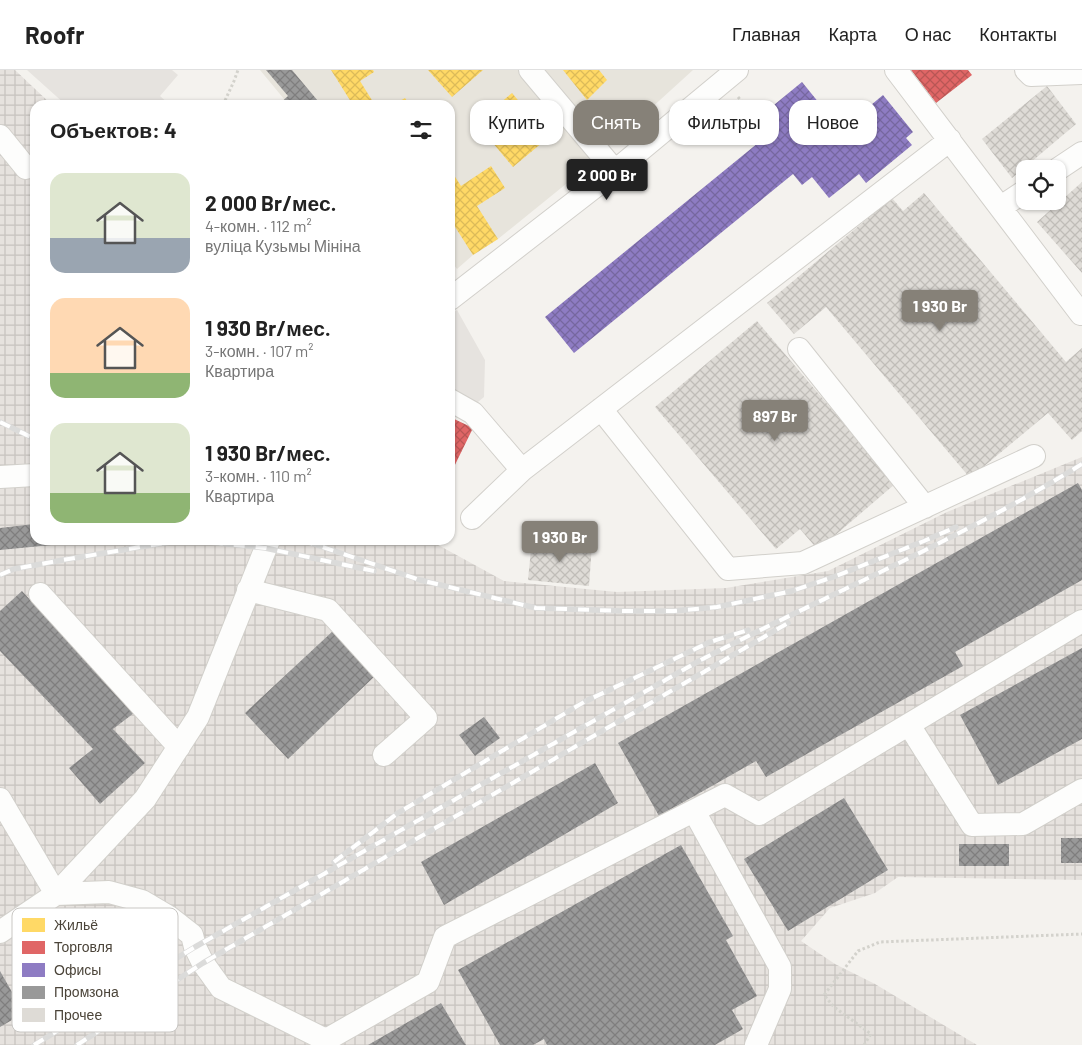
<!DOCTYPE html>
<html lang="ru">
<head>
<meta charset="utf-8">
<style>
	body { margin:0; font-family:Barlow,sans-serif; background:#f2f2f2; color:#222; height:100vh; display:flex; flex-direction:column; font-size:19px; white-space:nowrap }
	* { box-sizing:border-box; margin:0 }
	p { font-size:16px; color:#767676 }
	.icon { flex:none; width:28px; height:28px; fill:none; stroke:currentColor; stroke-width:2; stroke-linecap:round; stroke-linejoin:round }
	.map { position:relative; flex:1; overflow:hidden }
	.details { position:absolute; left:30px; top:30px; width:425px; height:445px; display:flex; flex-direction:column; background:#fff; border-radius:15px; box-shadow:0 1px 4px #0004 }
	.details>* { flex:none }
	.top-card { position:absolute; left:470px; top:30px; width:475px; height:45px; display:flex; gap:10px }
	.buttons { position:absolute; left:1016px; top:90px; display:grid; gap:10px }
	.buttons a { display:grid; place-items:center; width:50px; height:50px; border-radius:10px; background:#fff; box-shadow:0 1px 4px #0004; font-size:25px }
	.price { position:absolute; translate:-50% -42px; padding:0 11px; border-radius:5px; background:#868178; color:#fff; font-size:16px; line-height:32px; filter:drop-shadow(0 1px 2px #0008) }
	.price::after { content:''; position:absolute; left:50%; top:30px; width:15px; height:11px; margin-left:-8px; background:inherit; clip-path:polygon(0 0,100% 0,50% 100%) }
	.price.on { background:#222; color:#fff }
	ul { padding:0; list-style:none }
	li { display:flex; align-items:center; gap:15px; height:125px; padding:0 20px }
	li span { display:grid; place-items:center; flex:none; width:140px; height:100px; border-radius:15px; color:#555 }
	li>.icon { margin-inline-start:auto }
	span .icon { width:60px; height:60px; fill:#fffc; stroke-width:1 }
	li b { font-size:21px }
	h2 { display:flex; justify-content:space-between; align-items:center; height:60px; padding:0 20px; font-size:21px }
	.tag { padding:0 18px; border-radius:15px; background:#fff; box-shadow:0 1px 4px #0004; font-size:18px; line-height:45px }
	.tag.on { background:#868178; color:#fff }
	header { display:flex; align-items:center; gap:30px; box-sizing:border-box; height:70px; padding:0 25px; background:#fff; border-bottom:1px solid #e0e0e0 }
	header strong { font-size:24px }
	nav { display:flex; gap:28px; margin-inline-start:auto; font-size:18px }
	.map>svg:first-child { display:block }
	.residential { fill:#e7e4dc }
	.industrial { fill:url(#industrial-grid) }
	.parking { fill:#e6e3df }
	.homes { fill:url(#homes-cross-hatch) }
	.shops { fill:url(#shops-cross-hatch) }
	.offices { fill:url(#offices-cross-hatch) }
	.industry { fill:url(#industry-cross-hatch) }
	.building { fill:url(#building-cross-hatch) }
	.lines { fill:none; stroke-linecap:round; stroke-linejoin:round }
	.minor-casing { stroke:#d2d0cb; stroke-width:24 }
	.path { stroke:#d3d2cc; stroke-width:3; stroke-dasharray:2.5 2.5; stroke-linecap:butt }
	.minor { stroke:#fdfdfc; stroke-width:22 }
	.rail-casing { stroke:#dbdbda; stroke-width:5.5 }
	.rail { stroke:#fff; stroke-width:4; stroke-dasharray:11; stroke-linecap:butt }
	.key { fill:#fff; stroke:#c9c7c4; stroke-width:1 }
	.key-label { font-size:14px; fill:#4b4439 }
</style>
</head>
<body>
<header>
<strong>Roofr</strong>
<nav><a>Главная</a><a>Карта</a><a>О нас</a><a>Контакты</a></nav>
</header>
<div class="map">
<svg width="1082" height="975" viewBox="0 0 1082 975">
	<defs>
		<pattern id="industrial-grid" width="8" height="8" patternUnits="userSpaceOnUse" patternTransform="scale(1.25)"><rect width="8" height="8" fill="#e6e2de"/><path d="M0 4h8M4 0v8" fill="none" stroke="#c7c3bf"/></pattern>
		<pattern id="homes-cross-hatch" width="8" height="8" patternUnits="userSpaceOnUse" patternTransform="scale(1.25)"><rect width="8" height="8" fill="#ffd966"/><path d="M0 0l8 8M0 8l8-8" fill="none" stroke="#dcbb59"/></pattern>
		<pattern id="shops-cross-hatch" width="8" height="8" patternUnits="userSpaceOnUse" patternTransform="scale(1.25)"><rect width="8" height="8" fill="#e06666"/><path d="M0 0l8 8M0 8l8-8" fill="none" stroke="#b85655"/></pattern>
		<pattern id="offices-cross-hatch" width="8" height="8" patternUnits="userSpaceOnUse" patternTransform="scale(1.25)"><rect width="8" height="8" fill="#8e7cc3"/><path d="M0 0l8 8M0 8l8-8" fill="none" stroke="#76679f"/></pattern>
		<pattern id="industry-cross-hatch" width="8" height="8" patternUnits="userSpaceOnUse" patternTransform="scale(1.25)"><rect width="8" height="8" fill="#999"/><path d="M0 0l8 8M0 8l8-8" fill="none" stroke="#7f7e7e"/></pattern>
		<pattern id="building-cross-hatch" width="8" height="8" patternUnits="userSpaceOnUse" patternTransform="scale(1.25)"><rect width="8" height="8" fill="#dedbd6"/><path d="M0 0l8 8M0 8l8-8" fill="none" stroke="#c0bdb8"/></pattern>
	</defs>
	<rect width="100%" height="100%" fill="#f4f2ee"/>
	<path class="residential" d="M260 0H693L582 101 498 169 473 185 457 199 450 190V35H289Z"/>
	<path class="industrial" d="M0 0H15L52 35H35V470H429L504 511 617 522 726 518 828 501 947 442 1082 387V810L898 807 875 823 830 838 801 871 835 894 875 914 977 975H0Z"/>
	<path class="parking" d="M27 0H172L178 5 160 26 170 35H66Z
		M457 240 485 290 484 327 461 346 450 340V245Z"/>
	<path class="homes" d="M331 0H373L374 2 360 11 375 35H353Z
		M428 0H483L452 27Z
		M563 0H599L607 10 587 30Z
		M512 23 549 67 513 97 476 53Z
		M405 28 410 35H393Z
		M491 96 505 118 477 136 498 169 473 185 450 149V99L461 116Z"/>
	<path class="shops" d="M911 0H968L972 5 936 33Z
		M450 347 473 358 450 405Z"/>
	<path class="offices" d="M802 12 841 60 883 25 913 62 906 68 912 75 866 113 859 104 829 128 812 107 802 115 793 104 574 283 545 247 758 73 746 58Z"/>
	<path class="industry" d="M266 0H292L318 31 314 35H278L288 26Z
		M1078 413 1082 420V510L955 582 963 596 766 707 756 691 659 746 618 673Z
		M35 454V470H81L82 472 0 480V458Z
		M22 521 134 643 113 659 145 693 100 734 69 698 93 679 0 581V541Z
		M334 560 376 605 288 689 245 643Z
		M1082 578V669L998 715 960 645Z
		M484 647 500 668 475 686 459 665Z
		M595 693 618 733 444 835 421 792Z
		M844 728 888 800 788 861 744 789Z
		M1061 768H1082V793H1061Z
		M959 774H1009V796H959Z
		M681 775 733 866 726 870 757 926 732 940 743 959 715 975H547L544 969 533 975H500L458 900Z
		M0 901 24 943 0 957Z
		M441 933 466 975H368Z"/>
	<path class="building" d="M1047 16 1076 54 1012 108 982 69Z
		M1082 112V203L1037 152Z
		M924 123 1066 292 1082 278V361L1072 370 1048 343 970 408 826 237 794 264 767 233 892 128 903 141Z
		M757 251 895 414 818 480 800 459 776 479 655 337Z
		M532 469 592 475 589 516 528 510Z"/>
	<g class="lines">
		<g class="minor-casing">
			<path id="minor" d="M530 0 615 101
				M896 0 1081 244
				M1026 0 1031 5 1082 3
				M0 66 26 98
				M1058 99 1082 83
				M1001 137 1025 121
				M450 229 615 101 737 0
				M799 279 925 437
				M450 330 473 343 522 400 472 448
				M601 339 728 499 803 493 1034 386
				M522 400 950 70
				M0 407 35 405
				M248 520 328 540 426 648 384 685
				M40 524 179 677
				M909 655 972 755 1023 754 1082 720
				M0 729 56 824
				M694 741 780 897V919L756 975
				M56 824 109 822 142 831 169 847 192 865 195 877 203 893 221 918 326 970 330 975
				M0 862 56 824 145 729 198 647 269 470
				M326 970 428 912 445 867 725 725 759 744 1082 551"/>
		</g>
		<path class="path" d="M738 27 757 49
			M223 35 234 11 238 0
			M864 975 871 964 834 937 824 925 858 881 880 872 1082 864"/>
		<use href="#minor" class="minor"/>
		<g class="rail-casing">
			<path id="rail" d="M0 352 35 369
				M190 470 265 478 374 501
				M302 470 420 510 536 538 624 541H674L717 537 792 521 836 506 924 471 956 457
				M0 505 14 499 63 490 182 470
				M334 792 398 743 584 632 710 572 748 560
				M34 975 195 877 699 591C826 525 960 470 1082 394
				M77 975 203 893 788 553"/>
		</g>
		<use href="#rail" class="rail"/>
	</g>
	<rect x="12" y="838" width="166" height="124" rx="8" class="key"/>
	<rect x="22" y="848" width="23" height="14" fill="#ffd966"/>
	<rect x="22" y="871" width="23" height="13" fill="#e06666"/>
	<rect x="22" y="893" width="23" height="14" fill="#8e7cc3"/>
	<rect x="22" y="916" width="23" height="13" fill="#999"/>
	<rect x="22" y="938" width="23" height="14" fill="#dedbd6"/>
	<g class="key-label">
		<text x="54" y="860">Жильё</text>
		<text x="54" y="882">Торговля</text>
		<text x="54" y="905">Офисы</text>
		<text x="54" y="927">Промзона</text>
		<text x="54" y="950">Прочее</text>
	</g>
</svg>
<div class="buttons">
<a><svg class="icon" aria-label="locate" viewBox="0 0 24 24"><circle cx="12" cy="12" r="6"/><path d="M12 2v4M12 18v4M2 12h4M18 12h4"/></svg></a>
</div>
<b class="price on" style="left:607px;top:131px">2 000 Br</b>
<b class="price" style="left:940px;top:262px">1 930 Br</b>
<b class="price" style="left:775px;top:372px">897 Br</b>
<b class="price" style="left:560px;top:493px">1 930 Br</b>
<div class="top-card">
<a class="tag">Купить</a>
<a class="tag on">Снять</a>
<a class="tag">Фильтры</a>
<a class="tag">Новое</a>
</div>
<section class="details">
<h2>Объектов: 4<svg class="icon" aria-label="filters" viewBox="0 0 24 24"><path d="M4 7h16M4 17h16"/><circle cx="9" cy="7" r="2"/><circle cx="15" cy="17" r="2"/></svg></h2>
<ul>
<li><span style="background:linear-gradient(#dfe7d0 65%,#9aa5b1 0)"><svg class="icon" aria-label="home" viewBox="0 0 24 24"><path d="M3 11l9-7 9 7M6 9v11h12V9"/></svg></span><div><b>2 000 Br/мес.</b><p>4-комн. · 112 m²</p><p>вуліца Кузьмы Мініна</p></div></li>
<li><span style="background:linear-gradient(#ffd9b3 75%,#8fb573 0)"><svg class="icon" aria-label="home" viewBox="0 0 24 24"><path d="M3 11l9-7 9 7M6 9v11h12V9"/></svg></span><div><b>1 930 Br/мес.</b><p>3-комн. · 107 m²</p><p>Квартира</p></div></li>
<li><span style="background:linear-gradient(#dfe7d0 70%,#8fb573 0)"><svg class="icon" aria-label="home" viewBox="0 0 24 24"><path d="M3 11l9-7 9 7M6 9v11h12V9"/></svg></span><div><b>1 930 Br/мес.</b><p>3-комн. · 110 m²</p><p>Квартира</p></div></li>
</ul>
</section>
</div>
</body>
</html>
